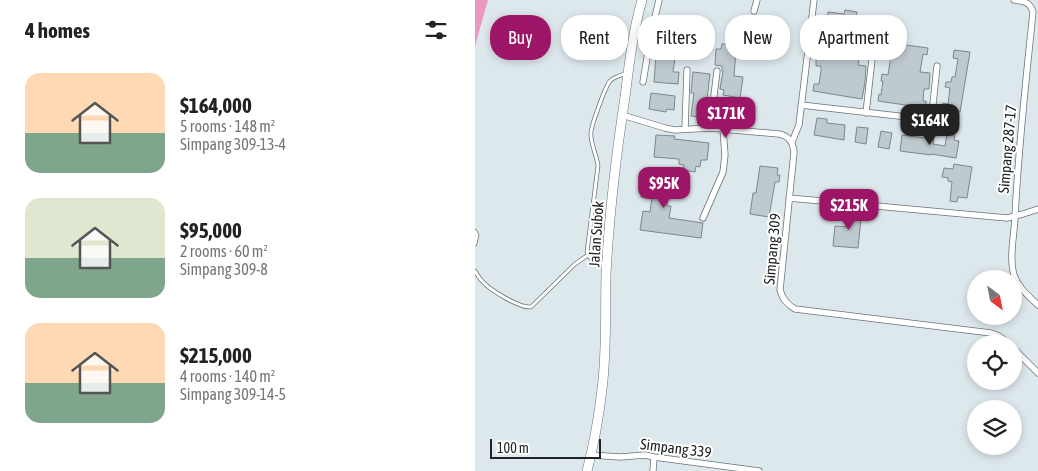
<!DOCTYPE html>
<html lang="en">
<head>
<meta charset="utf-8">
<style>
	body { margin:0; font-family:"Asap Condensed",sans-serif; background:#f6f6f6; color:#222; height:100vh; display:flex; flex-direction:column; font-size:19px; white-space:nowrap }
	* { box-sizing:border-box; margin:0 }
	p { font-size:16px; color:#767676 }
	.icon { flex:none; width:28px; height:28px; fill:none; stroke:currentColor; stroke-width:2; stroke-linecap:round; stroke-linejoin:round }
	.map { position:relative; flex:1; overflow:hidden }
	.drawer { display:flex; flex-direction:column; background:#fff; width:475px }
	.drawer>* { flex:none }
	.banner { position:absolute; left:15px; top:15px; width:472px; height:45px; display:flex; gap:10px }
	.needle { width:32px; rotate:148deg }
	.controls { position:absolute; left:492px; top:270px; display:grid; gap:10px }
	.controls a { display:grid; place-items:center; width:55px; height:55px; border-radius:50%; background:#fff; box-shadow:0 2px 8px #0003; font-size:25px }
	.scale { position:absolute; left:15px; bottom:12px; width:111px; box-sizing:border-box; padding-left:5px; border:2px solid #202325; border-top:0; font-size:14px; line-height:18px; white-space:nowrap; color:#202325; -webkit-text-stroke:4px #fff; paint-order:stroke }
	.price { position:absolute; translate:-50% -42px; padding:0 11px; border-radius:10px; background:#9c1566; color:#fff; font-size:16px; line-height:32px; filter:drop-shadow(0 1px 2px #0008) }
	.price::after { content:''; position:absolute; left:50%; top:30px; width:15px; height:11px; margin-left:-8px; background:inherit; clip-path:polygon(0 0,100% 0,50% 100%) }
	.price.on { background:#222; color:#fff }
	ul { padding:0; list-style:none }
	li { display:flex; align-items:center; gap:15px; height:125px; padding:0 25px }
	li span { display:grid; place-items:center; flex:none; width:140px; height:100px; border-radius:15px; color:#555 }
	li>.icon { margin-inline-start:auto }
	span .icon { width:60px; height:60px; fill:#fffc; stroke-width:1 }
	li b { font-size:21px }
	h2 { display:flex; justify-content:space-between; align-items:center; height:60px; padding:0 25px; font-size:21px }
	.chip { padding:0 18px; border-radius:20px; background:#fff; box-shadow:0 2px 8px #0003; font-size:18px; line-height:45px }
	.chip.on { background:#9c1566; color:#fff }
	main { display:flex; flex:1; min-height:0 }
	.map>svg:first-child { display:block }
	.green { fill:#eb97be }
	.building { fill:#bfcace; stroke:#7e878b }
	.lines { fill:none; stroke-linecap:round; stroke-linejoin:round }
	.service-casing { stroke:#6a7377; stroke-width:4.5 }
	.minor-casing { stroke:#6a7377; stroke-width:7 }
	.secondary-casing { stroke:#6a7377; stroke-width:10 }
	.service { stroke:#fff; stroke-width:3 }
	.minor { stroke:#fff; stroke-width:5.5 }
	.secondary { stroke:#fff; stroke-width:9 }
	.labels { text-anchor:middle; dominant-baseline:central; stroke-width:4; stroke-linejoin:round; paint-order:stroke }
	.street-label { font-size:15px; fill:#202325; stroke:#fff }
</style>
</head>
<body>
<main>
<section class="drawer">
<h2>4 homes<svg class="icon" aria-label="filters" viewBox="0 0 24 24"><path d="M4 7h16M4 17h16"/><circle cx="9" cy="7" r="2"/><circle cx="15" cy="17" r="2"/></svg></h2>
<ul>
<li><span style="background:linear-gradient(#ffd9b3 60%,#7fa58c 0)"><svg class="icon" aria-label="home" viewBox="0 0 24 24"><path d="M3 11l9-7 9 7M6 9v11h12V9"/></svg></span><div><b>$164,000</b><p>5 rooms · 148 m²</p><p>Simpang 309-13-4</p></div></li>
<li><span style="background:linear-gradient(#dfe7d0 60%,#7fa58c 0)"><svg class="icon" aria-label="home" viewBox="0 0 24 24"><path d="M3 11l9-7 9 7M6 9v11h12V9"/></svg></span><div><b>$95,000</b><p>2 rooms · 60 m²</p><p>Simpang 309-8</p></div></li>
<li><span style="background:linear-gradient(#ffd9b3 60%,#7fa58c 0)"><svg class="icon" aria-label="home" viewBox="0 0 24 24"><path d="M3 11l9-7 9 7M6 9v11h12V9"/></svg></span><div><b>$215,000</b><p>4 rooms · 140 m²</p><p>Simpang 309-14-5</p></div></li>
</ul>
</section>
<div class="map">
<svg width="563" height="471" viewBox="0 0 563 471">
	<rect width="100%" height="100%" fill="#dde8ec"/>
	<path class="green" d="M0 0H13L0 46Z"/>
	<path class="building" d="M370 10 382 12 378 38 390 39 389 46 385 45 383 59H384L383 65 391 66 390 82 387 99 338 91 339 84H344L346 71V66H341V59L349 60 350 43 357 44 359 25 352 24 353 12 369 14Z
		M415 40 432 42 431 45 453 48 452 55 448 54 445 72 455 73 454 89H449L448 101H451V108L403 101 404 94 406 95 408 81H406L407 74 413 75 416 55 413 54Z
		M182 43 206 46 204 59 200 58 198 72H204L203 84 179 82 181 55H180Z
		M247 44H254V50H261L259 76 268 77 265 98 248 95 249 90 245 89 248 71H247V66L240 65 241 49H246Z
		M479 50 495 52 485 112 467 110 468 103 473 104 475 88 470 87 471 82H476L477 77H480L483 59 478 58Z
		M218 72 235 74 229 124H223L224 117 216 116 219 93H216Z
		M176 93 200 96 199 110 192 109 191 112 174 109Z
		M342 118 352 119V123L370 125 369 140 339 135Z
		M382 127 393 128 391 144 380 142Z
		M406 131 417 133 414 149 403 147Z
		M472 134 480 135 479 140 484 141 481 158 456 154V155L425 151 427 135 459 139 458 144 470 146Z
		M181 135 200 136 199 139 234 143 232 160H226L225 167 221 166 220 172 208 170 209 165 204 164V159L179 157Z
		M479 164 497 167 492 198 483 197 482 202 475 201 477 182 473 181V178L467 177 469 168 478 169Z
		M285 166 303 168 302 175H305L304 182H300L294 217 275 214 278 193H281Z
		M179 170 196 172 192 206H196L194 218 228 223 226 238 165 230 168 211 175 212 177 198 166 197 169 176 178 177Z
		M376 208 387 209 383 248 358 246 360 226 374 227Z"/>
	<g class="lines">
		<g class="service-casing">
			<path id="service" d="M0 231 2 235 0 244
				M129 264C121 262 115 261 112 252L123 166C122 155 115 144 116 132 117 124 130 87 135 81 140 76 146 75 153 73
				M0 271C2 274 4 278 7 281 15 290 44 308 56 307L100 264 113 255"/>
		</g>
		<g class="minor-casing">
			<path id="minor" d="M539 0C549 1 555 2 558 12 551 81 543 149 540 218 539 236 534 258 539 275 543 288 554 296 563 305
				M279 11 282 0
				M168 82 176 34 184 0
				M326 105 450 119 455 117 457 114 462 66
				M391 113 397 59
				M147 115 190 128 200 130 235 128 304 134C314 136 318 142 319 152L305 290C308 300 312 304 320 309L516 333 524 336 534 344
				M235 128 242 71
				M210 129 212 70
				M317 142 324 125 339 0
				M314 198 532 218 548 214 563 209
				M228 218 248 172 250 155 248 129
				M539 349 563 373
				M116 455 145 457 170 455 179 457 284 471
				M178 471 179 457"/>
		</g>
		<g class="secondary-casing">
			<path id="secondary" d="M112 471C119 444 124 416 127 389 132 351 130 313 131 275 134 215 141 156 150 97 154 65 158 31 167 0"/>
		</g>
		<use href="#service" class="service"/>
		<use href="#minor" class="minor"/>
		<use href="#secondary" class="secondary"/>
	</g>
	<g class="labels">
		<g class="street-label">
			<text transform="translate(532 149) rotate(-85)">Simpang 287-17</text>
			<text transform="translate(121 234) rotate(-86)">Jalan Subok</text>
			<text transform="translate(297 249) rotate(-85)">Simpang 309</text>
			<text transform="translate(201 448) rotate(7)">Simpang 339</text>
		</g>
	</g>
</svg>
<div class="controls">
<a><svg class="needle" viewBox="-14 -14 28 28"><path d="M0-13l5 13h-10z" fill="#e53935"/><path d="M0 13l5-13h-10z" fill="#767676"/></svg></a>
<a><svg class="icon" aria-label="locate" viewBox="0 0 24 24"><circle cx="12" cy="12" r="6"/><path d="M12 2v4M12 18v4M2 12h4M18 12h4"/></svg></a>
<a><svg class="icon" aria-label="layers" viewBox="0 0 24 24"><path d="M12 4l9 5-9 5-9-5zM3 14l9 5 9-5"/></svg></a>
</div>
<div class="scale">100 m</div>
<b class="price" style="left:251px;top:139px">$171K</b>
<b class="price on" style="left:455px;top:146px">$164K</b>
<b class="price" style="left:189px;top:209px">$95K</b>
<b class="price" style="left:374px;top:231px">$215K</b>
<div class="banner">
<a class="chip on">Buy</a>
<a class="chip">Rent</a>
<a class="chip">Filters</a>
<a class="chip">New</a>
<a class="chip">Apartment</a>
</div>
</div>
</main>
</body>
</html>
